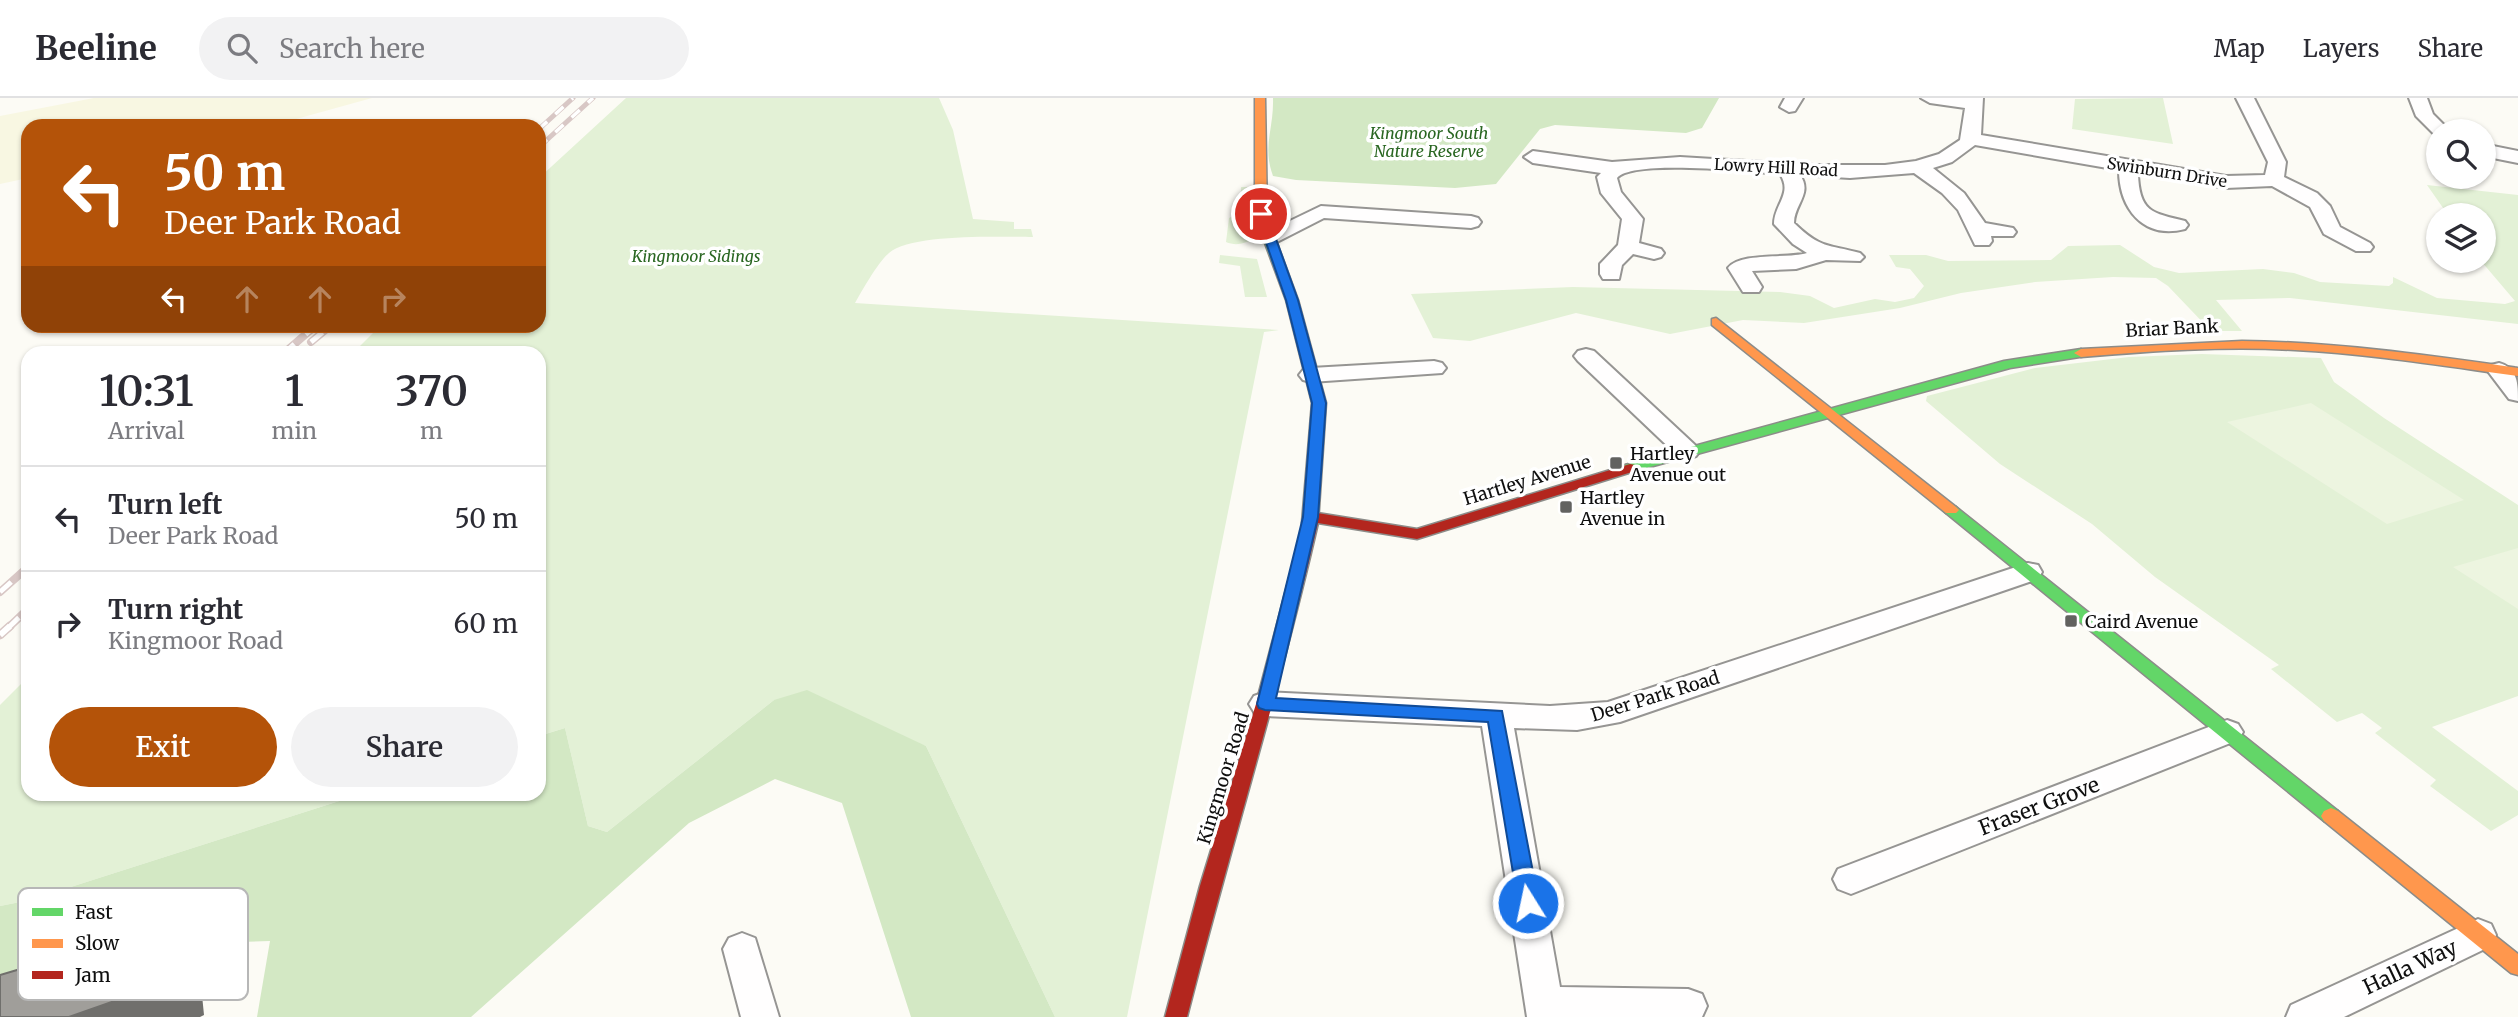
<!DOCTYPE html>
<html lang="en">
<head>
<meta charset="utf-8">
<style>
	body { margin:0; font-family:Merriweather,serif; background:#f2f2f3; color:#2b2b33; height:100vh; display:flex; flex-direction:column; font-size:26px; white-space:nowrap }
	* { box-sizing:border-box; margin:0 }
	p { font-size:23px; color:#7c7c81 }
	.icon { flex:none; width:38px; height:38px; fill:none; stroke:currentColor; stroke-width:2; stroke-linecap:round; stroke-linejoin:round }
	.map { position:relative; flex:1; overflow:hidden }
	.sheet { position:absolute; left:21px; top:248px; width:525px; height:455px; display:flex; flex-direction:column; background:#fff; border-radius:21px; box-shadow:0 2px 5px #0004 }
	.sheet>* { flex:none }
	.guide { position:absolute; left:21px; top:21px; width:525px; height:214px; border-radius:21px; box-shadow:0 2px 5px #0004; background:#b45309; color:#fff; overflow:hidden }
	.tools { position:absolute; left:2426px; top:21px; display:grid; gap:14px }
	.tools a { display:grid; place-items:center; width:70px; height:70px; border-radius:50%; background:#fff; box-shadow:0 2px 5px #0004; font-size:35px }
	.pin { position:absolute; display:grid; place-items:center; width:60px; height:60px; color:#fff; margin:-30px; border:4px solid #fff; border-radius:50%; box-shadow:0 2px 7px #0007 }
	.me { position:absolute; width:77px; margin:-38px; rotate:350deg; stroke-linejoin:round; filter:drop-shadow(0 0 5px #0008) }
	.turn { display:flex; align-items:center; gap:24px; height:147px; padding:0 28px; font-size:32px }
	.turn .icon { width:91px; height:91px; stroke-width:2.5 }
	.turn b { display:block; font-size:49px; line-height:60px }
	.lanes { display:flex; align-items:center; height:66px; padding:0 28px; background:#0003; justify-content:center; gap:35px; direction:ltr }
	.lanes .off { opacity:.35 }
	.eta { display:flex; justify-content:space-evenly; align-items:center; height:119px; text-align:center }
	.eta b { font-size:42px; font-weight:600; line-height:49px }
	.primary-button { display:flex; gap:14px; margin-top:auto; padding:14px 28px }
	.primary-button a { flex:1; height:80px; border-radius:42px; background:#b45309; color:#fff; font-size:28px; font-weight:600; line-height:80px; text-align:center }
	.primary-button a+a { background:#f2f2f3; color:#2b2b33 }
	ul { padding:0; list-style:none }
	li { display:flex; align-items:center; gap:21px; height:105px; padding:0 28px; border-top:2px solid #e1e1e2 }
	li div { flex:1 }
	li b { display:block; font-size:26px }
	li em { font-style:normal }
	header { display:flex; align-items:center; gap:42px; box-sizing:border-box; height:98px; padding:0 35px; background:#fff; border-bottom:2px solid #e1e1e2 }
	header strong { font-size:33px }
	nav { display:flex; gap:38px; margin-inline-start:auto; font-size:24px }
	.search { width:490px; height:63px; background:#f2f2f3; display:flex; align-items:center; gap:18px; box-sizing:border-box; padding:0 24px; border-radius:38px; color:#7c7c81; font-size:26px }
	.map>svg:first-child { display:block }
	.farmland { fill:#f8f7e2 }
	.green { fill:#e3f1d6 }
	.forest { fill:#d3e8c4 }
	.pitch { fill:#edf5e0 }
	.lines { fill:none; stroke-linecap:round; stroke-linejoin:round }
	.street-casing { stroke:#969593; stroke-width:4 }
	.fast-casing { stroke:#8c8c89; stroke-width:3 }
	.slow-casing { stroke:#8c8c89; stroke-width:3 }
	.jam-casing { stroke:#8c8c89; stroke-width:3 }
	.street { fill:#fffefe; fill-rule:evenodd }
	.fast { fill:#63d668; fill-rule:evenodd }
	.slow { fill:#ff974d; fill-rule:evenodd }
	.jam { fill:#b3261e; fill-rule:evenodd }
	.rail-far2-casing { stroke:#d8c7c5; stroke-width:5 }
	.rail-far1-casing { stroke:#d8c7c5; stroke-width:8 }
	.rail-casing { stroke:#d8c7c5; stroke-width:9 }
	.rail-far2 { stroke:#fff; stroke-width:3.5; stroke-dasharray:11; stroke-linecap:butt }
	.rail-far1 { stroke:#fff; stroke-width:5; stroke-dasharray:15; stroke-linecap:butt }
	.rail { stroke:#fff; stroke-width:6; stroke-dasharray:19; stroke-linecap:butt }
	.shaded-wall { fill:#706f6c }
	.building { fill:#a09e9a; stroke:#706f6c; stroke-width:2 }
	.route { fill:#1a73e8; stroke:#114b97; stroke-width:2 }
	.poi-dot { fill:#626260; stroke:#fff; stroke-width:2.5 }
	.labels { text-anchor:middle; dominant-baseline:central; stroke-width:7; stroke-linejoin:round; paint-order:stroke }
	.far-park-label { font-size:16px; font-style:italic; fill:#296621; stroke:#fff }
	.far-street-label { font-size:16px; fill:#0f0f0f; stroke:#fff }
	.street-label { font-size:18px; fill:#0f0f0f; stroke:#fff }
	.poi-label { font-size:18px; fill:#0f0f0f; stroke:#fff; text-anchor:start }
	.near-street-label { font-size:21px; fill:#0f0f0f; stroke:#fff }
	.key { fill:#fff; stroke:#b7b7b7; stroke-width:2 }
	.key-label { font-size:19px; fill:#0f0f0f }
</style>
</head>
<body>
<header>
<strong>Beeline</strong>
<div class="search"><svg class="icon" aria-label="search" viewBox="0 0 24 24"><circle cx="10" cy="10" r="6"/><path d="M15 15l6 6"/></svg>Search here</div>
<nav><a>Map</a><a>Layers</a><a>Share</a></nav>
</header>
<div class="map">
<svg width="2518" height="919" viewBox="0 0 2518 919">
	<rect width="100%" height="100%" fill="#fcfbf5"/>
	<path class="farmland" d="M94 0H372L271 28H28V80L0 86V18Z"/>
	<path class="green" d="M626 0H939L953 32 973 121 1014 124V131H1031L1033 139C1002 139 911 135 889 155 878 164 862 193 855 205L1279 232 1264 234 1127 919H1055L926 648 774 602 607 734 588 728 565 630 539 638V256H352L380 228H539V80Z
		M2163 0 2173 46 2072 31 2075 1Z
		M2427 87 2518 97V226L2290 200 2216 202 2242 233H2211L2168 188 2156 180 2113 179 2035 184 1961 195 1900 210 1804 225 1743 222 1670 236 1576 215 1470 243 1433 240 1411 196 1573 189 1780 194 1810 198 1834 210 1875 201 1895 204 1914 200 1924 188 1910 171 1896 169 1889 157H1926L1948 163 2051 162 2068 148 2120 147 2154 169 2179 175 2263 171 2294 175 2320 184 2389 188 2393 185V179L2437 200 2505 206 2515 203 2481 163 2483 117H2448Z
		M1241 89H1247L1252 141C1245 146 1235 148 1226 144L1229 120 1241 114Z
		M1220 157 1257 161 1267 199H1245L1240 168 1219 165Z
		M2202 256 2321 260 2334 284 2384 320 2518 407V598L2432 629 2518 693V717L2491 733 2430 688 2436 682 2375 635 2382 630 2362 615 2337 624 2271 571 2279 567 2155 479 2092 426 2000 366 1926 303 1927 298 2035 270 2129 259Z
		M28 579V696L358 697 30 802 0 808V607Z"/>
	<path class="forest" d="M1273 0H1719L1702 30 1686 35 1555 27 1540 31 1496 86 1455 90 1296 82 1273 78C1262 48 1274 31 1273 0Z
		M807 592 926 648 1055 919H911L842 705 775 681 689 725 471 919H257L270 843 132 847 0 904V808L30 802 358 697 539 696V638L565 630 588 728 607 734 774 602Z"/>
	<path class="pitch" d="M2311 305 2464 402 2387 426 2227 324Z
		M2518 450V511L2453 469Z"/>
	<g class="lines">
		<defs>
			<path id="street" d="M1785 0H1803L1795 13 1789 14 1780 9Z
				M1921 0H1983L1981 37 2226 78 2265 77 2268 64 2236 0H2254L2286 64 2284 79 2317 95 2330 108 2340 129 2370 145 2373 149 2370 153H2356L2324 136 2310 109 2272 88 2226 90 2138 75C2139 114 2152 115 2185 123L2188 127 2185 131C2143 142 2119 110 2119 72L1975 47 1952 64 1933 70 1964 95 1985 125 2013 130 2016 134 2013 138H1991L1992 143 1989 147H1975L1958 112 1942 95 1914 75 1850 80 1800 77C1813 96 1794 106 1794 125 1821 151 1827 146 1860 155L1864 159 1860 163 1826 162 1796 171 1752 173 1762 189 1759 194H1743L1728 170C1740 154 1787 161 1807 155L1793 146 1774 126C1774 106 1793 96 1780 76 1752 74 1633 61 1617 80L1621 94 1643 121 1639 145 1661 151 1664 155 1661 159 1654 161 1633 156 1622 167 1619 181H1603L1600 176V166L1618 147 1622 121 1601 95 1597 79 1601 75 1533 65 1524 59 1533 53 1612 64 1680 59 1814 67H1885L1916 63 1939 56 1960 42 1965 10 1930 5Z
				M2409 0H2427L2433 16 2450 33H2438V38L2435 37 2416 18Z
				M2483 46 2518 53V65L2483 58Z
				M1321 108 1471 118 1478 120 1481 124 1478 128 1471 130 1324 120 1277 144H1263L1260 140 1263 136Z
				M1586 251 1594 253 1696 348 1700 353 1696 358 1687 361 1678 358 1578 263 1574 258 1578 253Z
				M1434 263 1442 265 1446 270 1442 275 1311 284 1303 282 1299 277 1303 272 1311 270Z
				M2499 265C2518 270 2518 286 2518 303L2509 301 2487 272 2491 267Z
				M2028 465 2038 467 2042 474 2038 481 1620 624 1577 632 1514 630 1560 889 1688 891 1702 896 1707 908 1702 919H1527L1482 628 1265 618 1254 614 1249 606 1254 598 1265 594 1550 608 1608 604Z
				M2227 622 2238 626 2243 634 2238 642 1851 796 1838 791 1833 781 1838 771Z
				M2478 821 2491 826 2496 837 2491 848 2344 919H2286L2291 907Z
				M742 835 755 840 779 919H741L723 851 729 840Z"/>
			<path id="fast" d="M1268 134 1274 137 1298 202 1326 305 1318 425 1310 430 1302 425 1312 305 1286 202 1262 137Z
				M2081 251 2088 255 2086 258 2010 270 1635 373 1630 374 1623 370 1625 367 2004 263Z
				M1951 407 1956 409 2338 713 2341 718 2338 723 2331 726 2324 723 1946 415 1943 412Z"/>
			<path id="slow" d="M1255 0H1265L1267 116 1274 137 1268 140 1262 137 1255 116Z
				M1716 220 1956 409 1959 412 1956 415H1946L1712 227V221Z
				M2242 243C2335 244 2426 257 2518 270V278C2444 268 2370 256 2295 252 2223 248 2152 253 2081 259L2074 255 2081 251Z
				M2331 710 2338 713 2518 856V877L2511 875 2324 723 2321 718 2324 713Z"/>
			<path id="jam" d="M1630 366 1635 367 1637 370 1635 373 1417 441 1318 425C1280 591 1229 754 1187 919H1165L1200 788 1256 606 1306 416 1311 414 1417 431Z"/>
		</defs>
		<use href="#street" class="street-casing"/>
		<use href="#fast" class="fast-casing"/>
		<use href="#slow" class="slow-casing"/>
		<use href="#jam" class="jam-casing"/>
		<use href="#street" class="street"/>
		<use href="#fast" class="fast"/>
		<use href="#slow" class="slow"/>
		<use href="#jam" class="jam"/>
		<defs>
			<path id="rail-far2" d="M539 31 573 0
				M539 49 593 0
				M312 230 315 228
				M327 230 330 228"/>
			<path id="rail-far1" d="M311 244 329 229
				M283 256 314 229
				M0 494 28 469
				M8 530 28 511"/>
			<path id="rail" d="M0 537 10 528"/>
		</defs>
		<use href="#rail-far2" class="rail-far2-casing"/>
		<use href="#rail-far1" class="rail-far1-casing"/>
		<use href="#rail" class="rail-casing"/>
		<use href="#rail-far2" class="rail-far2"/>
		<use href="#rail-far1" class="rail-far1"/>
		<use href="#rail" class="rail"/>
	</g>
	<path class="shaded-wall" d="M154 857 166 871 165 857 202 897 204 917 200 919H52L31 899 34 867 75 907 149 885Z"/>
	<path class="building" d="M154 857V861L165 857 167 877 149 885 146 892 69 919H0V877L34 867 31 899Z"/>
	<path class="route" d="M1261 112 1267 116 1298 202 1326 305 1318 419 1276 600 1502 613 1539 805 1536 811 1528 813 1521 811 1518 805 1488 624 1265 612 1259 610 1257 606 1303 419 1312 305 1286 202 1256 116Z"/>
	<g class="poi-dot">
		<rect x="1609" y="358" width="14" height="14" rx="3.5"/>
		<rect x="1559" y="402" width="14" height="14" rx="3.5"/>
		<rect x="2064" y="516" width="14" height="14" rx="3.5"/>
	</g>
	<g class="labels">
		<g class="far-park-label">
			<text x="1429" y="35">Kingmoor South<tspan x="1429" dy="18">Nature Reserve</tspan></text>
			<text x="696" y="158">Kingmoor Sidings</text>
		</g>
		<g class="far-street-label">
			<text transform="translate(1776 69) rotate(3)">Lowry Hill Road</text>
			<text transform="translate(2167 74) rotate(9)">Swinburn Drive</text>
		</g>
		<g class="street-label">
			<text transform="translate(2172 230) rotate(-3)">Briar Bank</text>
			<text transform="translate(1527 382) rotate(-17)">Hartley Avenue</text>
			<text transform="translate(1655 598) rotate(-17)">Deer Park Road</text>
			<text transform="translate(1223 680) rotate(-73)">Kingmoor Road</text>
		</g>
		<g class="poi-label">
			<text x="1630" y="355">Hartley<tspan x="1630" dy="21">Avenue out</tspan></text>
			<text x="1580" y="399">Hartley<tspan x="1580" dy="21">Avenue in</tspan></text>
			<text x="2085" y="523">Caird Avenue</text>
		</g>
		<g class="near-street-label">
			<text transform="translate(2039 708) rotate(-21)">Fraser Grove</text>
			<text transform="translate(2410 869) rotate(-25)">Halla Way</text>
		</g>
	</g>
	<rect x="18" y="790" width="230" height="112" rx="10" class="key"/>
	<rect x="32" y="810" width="31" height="8" fill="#63d668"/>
	<rect x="32" y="841" width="31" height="9" fill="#ff974d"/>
	<rect x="32" y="873" width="31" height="8" fill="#b3261e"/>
	<g class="key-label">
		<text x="75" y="821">Fast</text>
		<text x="75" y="852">Slow</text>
		<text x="75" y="884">Jam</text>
	</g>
</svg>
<div class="tools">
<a><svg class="icon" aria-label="search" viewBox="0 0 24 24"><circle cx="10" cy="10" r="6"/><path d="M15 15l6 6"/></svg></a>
<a><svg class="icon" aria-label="layers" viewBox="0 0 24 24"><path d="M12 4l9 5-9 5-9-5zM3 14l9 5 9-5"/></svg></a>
</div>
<div class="pin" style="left:1261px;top:116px;background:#d93025"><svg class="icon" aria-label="arrive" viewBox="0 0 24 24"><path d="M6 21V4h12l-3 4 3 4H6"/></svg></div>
<svg class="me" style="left:1528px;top:805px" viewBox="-20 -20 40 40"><circle r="17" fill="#1a73e8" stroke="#fff" stroke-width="3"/><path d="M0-11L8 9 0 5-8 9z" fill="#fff"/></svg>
<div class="guide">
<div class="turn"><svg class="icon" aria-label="left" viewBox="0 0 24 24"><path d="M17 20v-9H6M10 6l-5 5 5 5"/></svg><div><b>50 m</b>Deer Park Road</div></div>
<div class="lanes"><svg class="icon" aria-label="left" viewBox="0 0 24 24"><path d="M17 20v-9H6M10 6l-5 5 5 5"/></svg><svg class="icon off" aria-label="ahead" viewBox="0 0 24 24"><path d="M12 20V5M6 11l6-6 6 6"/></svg><svg class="icon off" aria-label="ahead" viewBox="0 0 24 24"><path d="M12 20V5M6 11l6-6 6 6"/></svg><svg class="icon off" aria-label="right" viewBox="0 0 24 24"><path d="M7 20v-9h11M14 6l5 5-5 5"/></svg></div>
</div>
<section class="sheet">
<div class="eta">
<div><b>10:31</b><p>Arrival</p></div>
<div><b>1</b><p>min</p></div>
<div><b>370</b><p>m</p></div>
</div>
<ul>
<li><svg class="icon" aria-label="left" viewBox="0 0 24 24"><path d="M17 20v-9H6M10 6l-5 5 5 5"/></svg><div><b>Turn left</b><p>Deer Park Road</p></div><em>50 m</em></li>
<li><svg class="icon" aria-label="right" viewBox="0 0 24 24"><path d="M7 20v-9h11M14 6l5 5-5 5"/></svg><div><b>Turn right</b><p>Kingmoor Road</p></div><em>60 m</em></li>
</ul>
<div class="primary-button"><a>Exit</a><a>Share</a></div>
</section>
</div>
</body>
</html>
